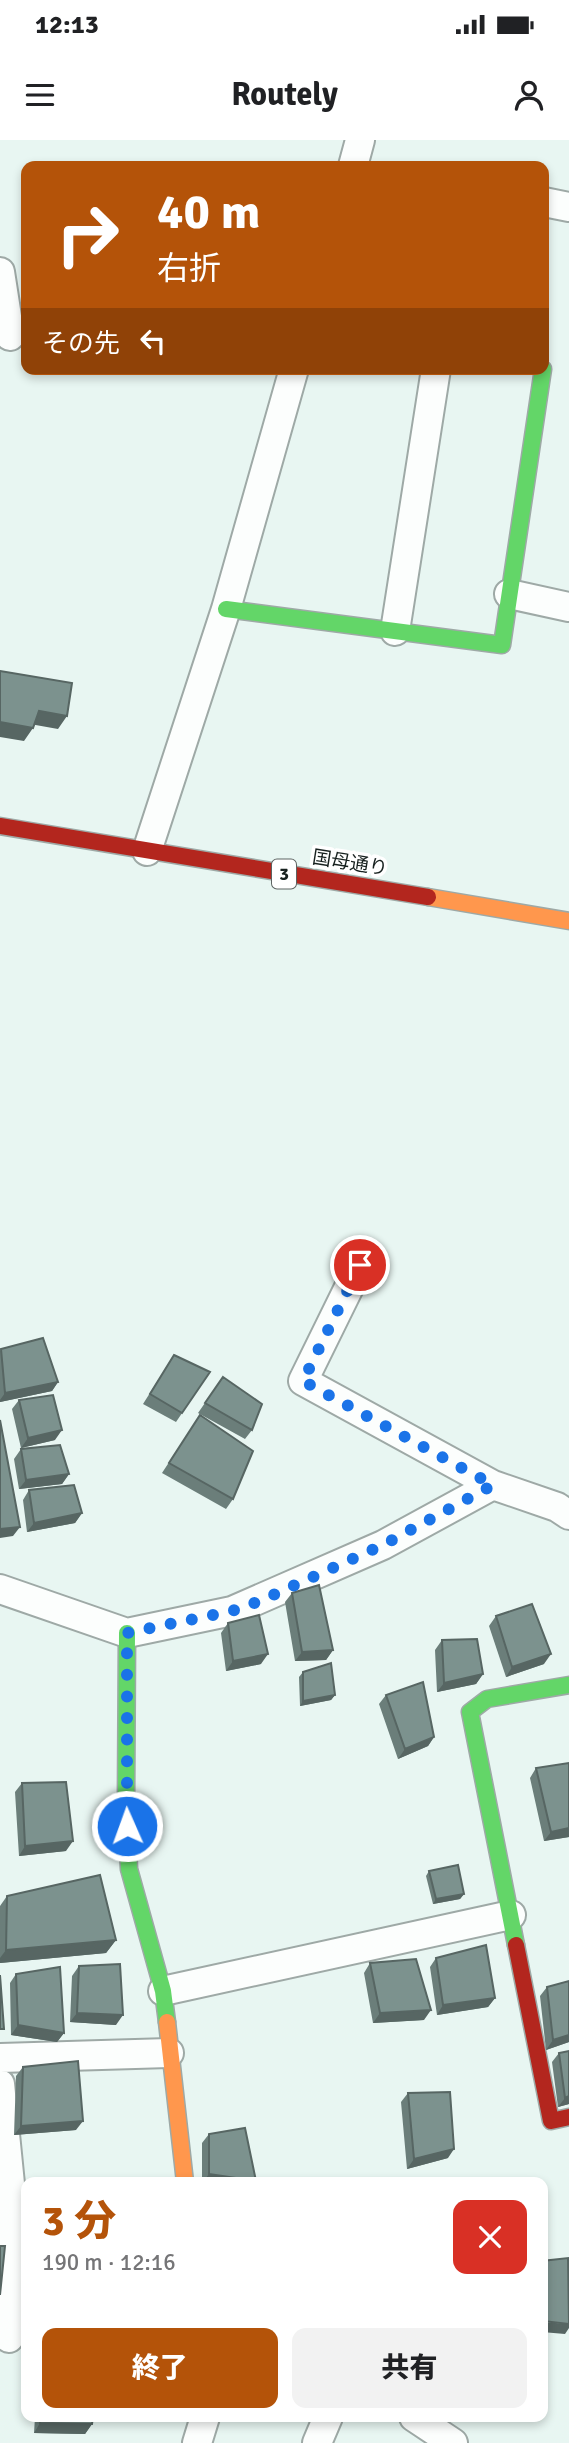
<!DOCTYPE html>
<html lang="ja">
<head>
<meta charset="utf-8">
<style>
	body { margin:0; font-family:Signika,"Noto Sans JP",sans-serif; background:#f2f2f2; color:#202124; height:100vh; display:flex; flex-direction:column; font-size:26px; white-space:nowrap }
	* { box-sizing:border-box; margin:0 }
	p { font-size:23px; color:#757577 }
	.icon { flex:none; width:38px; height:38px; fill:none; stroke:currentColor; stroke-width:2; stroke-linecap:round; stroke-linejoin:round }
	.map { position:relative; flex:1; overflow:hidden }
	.panel { position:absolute; left:21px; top:2037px; width:527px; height:245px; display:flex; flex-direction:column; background:#fff; border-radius:14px; box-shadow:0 4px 10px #0003 }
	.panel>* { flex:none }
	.banner { position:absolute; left:21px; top:21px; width:528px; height:214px; border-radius:14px; box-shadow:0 4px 10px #0003; background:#b45309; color:#fff; overflow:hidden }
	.pin { position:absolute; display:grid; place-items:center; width:60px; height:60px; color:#fff; margin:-30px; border:4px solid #fff; border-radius:50%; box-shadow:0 2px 7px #0007 }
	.me { position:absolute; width:77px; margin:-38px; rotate:358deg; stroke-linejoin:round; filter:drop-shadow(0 0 5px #0008) }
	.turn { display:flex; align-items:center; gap:24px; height:147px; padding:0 21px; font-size:32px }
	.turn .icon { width:91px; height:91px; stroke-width:2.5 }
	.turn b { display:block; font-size:49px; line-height:60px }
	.then { display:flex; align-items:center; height:66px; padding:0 21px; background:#0003; gap:14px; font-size:26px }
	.round { display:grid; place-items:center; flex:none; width:74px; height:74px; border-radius:14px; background:#f2f2f2 }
	.head { display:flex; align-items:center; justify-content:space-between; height:119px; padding:0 21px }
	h1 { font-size:42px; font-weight:800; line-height:52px; color:#b45309 }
	.cta { display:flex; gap:14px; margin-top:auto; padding:14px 21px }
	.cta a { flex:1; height:80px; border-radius:14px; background:#b45309; color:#fff; font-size:28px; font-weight:800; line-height:80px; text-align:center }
	.cta a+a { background:#f2f2f2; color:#202124 }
	.status { display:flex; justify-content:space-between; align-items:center; height:49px; padding:0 35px; background:#fff; direction:ltr }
	.status svg { height:19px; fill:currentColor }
	header { display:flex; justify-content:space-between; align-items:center; height:91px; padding:0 21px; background:#fff; font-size:32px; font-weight:800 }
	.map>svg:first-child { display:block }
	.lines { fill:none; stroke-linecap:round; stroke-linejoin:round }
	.street-casing { stroke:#9ea9a6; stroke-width:32 }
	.fast-casing { stroke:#9ea9a6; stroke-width:19 }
	.slow-casing { stroke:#9ea9a6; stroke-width:19 }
	.jam-casing { stroke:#9ea9a6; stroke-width:19 }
	.street { stroke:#fcfefd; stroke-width:28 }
	.fast { stroke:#63d668; stroke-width:16 }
	.slow { stroke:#ff974d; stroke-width:16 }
	.jam { stroke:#b3261e; stroke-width:16 }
	.wall { fill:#6b7e7a }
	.shaded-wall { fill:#576663 }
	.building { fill:#7c928e; stroke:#576663; stroke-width:2 }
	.route { stroke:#1a73e8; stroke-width:12; stroke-dasharray:0 21.6 }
	.labels { text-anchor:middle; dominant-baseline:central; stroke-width:7; stroke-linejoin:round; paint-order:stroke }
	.shield { fill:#fff; stroke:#5d6462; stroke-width:2 }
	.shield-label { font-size:18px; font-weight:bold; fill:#17211f }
	.street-label { font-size:19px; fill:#17211f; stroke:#fff }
</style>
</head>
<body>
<div class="status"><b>12:13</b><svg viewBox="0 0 49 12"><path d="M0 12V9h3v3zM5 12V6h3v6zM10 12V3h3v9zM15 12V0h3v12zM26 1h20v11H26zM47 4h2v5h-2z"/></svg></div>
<header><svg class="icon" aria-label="menu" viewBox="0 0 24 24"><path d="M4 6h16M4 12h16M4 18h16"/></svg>Routely<svg class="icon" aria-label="person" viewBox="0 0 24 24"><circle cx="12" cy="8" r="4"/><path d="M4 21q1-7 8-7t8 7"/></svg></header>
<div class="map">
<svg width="569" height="2303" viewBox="0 0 569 2303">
	<rect width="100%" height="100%" fill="#e8f6f2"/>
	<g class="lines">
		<defs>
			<path id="street" d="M353 26 360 0
				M544 62 569 67
				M0 132 10 196
				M509 454 569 467
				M395 491 436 229
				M147 711 226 469 294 229
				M360 1125 303 1241 493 1345 557 1367 569 1375
				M0 1449 127 1493 232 1471 383 1405 493 1345
				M163 1851 511 1775
				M0 1918 169 1913
				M0 1944 12 2064 9 2198
				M414 2277 453 2303
				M197 2303 205 2277
				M317 2303 328 2277"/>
			<path id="fast" d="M226 469 502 505 543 229
				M127 1493 126 1665 129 1729 163 1851 167 1882
				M516 1805 470 1572 487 1559 569 1545"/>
			<path id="slow" d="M428 757 569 781
				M167 1882 185 2042"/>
			<path id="jam" d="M0 686 428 757
				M516 1805 551 1981 569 1977"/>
		</defs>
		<use href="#street" class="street-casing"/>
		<use href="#fast" class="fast-casing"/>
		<use href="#slow" class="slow-casing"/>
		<use href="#jam" class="jam-casing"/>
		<use href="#street" class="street"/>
		<use href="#fast" class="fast"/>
		<use href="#slow" class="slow"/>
		<use href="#jam" class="jam"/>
	</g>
	<path class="wall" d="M1 1209 58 1242 52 1251 0 1262V1211Z
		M174 1215 210 1232 176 1282 143 1264Z
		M223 1237 252 1290 245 1299 198 1273Z
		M19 1260 55 1300 21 1308 12 1269Z
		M200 1275 233 1359 226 1369 162 1333Z
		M21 1309 69 1334 62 1344 19 1349 14 1319Z
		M29 1350 82 1373 75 1383 27 1392 23 1360Z
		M292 1453 333 1510 326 1520 295 1521 285 1462Z
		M496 1476 544 1524 506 1537 489 1486Z
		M228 1483 261 1524 226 1531 221 1493Z
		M442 1500 483 1534 476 1544 437 1552 435 1510Z
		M303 1532 335 1555 331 1560 300 1566 299 1537Z
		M386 1555 434 1597 428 1606 398 1619 379 1564Z
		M569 1623V1697L544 1701 530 1638 536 1628Z
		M22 1643 66 1711 19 1716 15 1652Z
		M429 1731 464 1754 460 1759 433 1764 426 1736Z
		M7 1756 116 1800 106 1813 0 1823V1766Z
		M436 1818 495 1858 488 1867 437 1875 430 1827Z
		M370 1823 424 1880 373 1883 364 1833Z
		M79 1826 116 1885 70 1882 72 1836Z
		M16 1834 64 1893 57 1902 11 1895 10 1843Z
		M547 1847 569 1902 546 1910 540 1856Z
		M559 1913 569 1964 558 1967 552 1922Z
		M23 1927 76 1990 14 1995 16 1936Z
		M408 1953 448 2018 407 2029 401 1962Z
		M209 1994 256 2041V2042H202V2003Z
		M35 2277H93L92 2284 85 2294 34 2293Z"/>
	<path class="shaded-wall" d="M39 571 67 576 58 589 30 584Z
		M0 582 33 588 24 601 0 597Z
		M58 1242 52 1251 0 1262V1260L5 1253Z
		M62 1290 55 1300 21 1308 28 1298Z
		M69 1334 62 1344 19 1349 26 1340Z
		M82 1373 75 1383 27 1392 34 1383Z
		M20 1387 13 1396 0 1398V1389Z
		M333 1510 326 1520 295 1521 302 1512Z
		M268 1514 261 1524 226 1531 233 1521Z
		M551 1514 544 1524 506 1537 512 1527Z
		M483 1534 476 1544 437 1552 444 1543Z
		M335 1555 331 1560 300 1566 303 1561Z
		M434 1597 428 1606 398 1619 405 1609Z
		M569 1688V1697L544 1701 551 1692Z
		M73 1701 66 1711 19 1716 25 1706Z
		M464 1754 460 1759 433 1764 436 1759Z
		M116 1800 106 1813 0 1823V1818L6 1810Z
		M495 1858 488 1867 437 1875 443 1865Z
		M431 1870 424 1880 373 1883 380 1873Z
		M77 1873 123 1875 116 1885 70 1882Z
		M18 1885 64 1893 57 1902 11 1895Z
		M569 1895V1902L546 1910 553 1900Z
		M569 1956V1964L558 1967 565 1958Z
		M83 1981 76 1990 14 1995 21 1986Z
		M454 2009 448 2018 407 2029 414 2019Z
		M209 2034 256 2041V2042H203Z
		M542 2182 569 2184V2188L565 2194 542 2192Z
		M40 2283 92 2284 85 2294 34 2293Z"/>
	<path class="building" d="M0 531 72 543 67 576 39 571 33 588 0 582Z
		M43 1198 58 1242 5 1253 1 1209Z
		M174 1215 210 1232 182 1273 150 1254Z
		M223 1237 262 1264 252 1290 205 1263Z
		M53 1255 62 1290 28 1298 19 1260Z
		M200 1275 253 1311 233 1359 169 1323Z
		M0 1280 20 1387 0 1389Z
		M60 1305 69 1334 26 1340 21 1309Z
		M74 1345 82 1373 34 1383 29 1350Z
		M319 1445 333 1510 302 1512 292 1453Z
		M532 1464 551 1514 512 1527 496 1476Z
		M259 1475 268 1514 233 1521 228 1483Z
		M477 1499 483 1534 444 1543 442 1500Z
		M331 1523 335 1555 303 1561V1532Z
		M423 1542 434 1597 405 1609 386 1555Z
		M569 1623V1688L551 1692 536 1628Z
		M66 1642 73 1701 25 1706 22 1643Z
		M458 1725 464 1754 436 1759 429 1731Z
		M100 1735 116 1800 6 1810 7 1756Z
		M486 1805 495 1858 443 1865 436 1818Z
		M416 1819 431 1870 380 1873 370 1823Z
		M120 1824 123 1875 77 1873 79 1826Z
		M60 1827 64 1893 18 1885 16 1834Z
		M0 1835 4 1889H0Z
		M569 1841V1895L553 1900 547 1847Z
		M569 1911V1956L565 1958 559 1913Z
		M78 1921 83 1981 21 1986 23 1927Z
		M450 1952 454 2009 414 2019 408 1953Z
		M245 1988 256 2041 209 2034V1994Z
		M0 2106H5L0 2155Z
		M568 2118 569 2184 543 2181 542 2121Z
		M41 2277H93L92 2284 40 2283Z"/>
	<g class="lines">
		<path class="route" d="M127 1686V1493L232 1471 260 1461 383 1405 493 1345 303 1241 360 1125"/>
	</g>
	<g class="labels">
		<rect class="shield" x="272" y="719.5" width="24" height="29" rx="5"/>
		<g class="shield-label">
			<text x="284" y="734">3</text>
		</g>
		<g class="street-label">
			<text transform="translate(350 723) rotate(9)">国母通り</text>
		</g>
	</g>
</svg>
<div class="pin" style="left:360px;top:1125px;background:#d93025"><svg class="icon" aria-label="arrive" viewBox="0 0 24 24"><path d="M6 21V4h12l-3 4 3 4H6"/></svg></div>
<svg class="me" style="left:127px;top:1686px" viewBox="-20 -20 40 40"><circle r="17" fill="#1a73e8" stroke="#fff" stroke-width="3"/><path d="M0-11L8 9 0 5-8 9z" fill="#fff"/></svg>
<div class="banner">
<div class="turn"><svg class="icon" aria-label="right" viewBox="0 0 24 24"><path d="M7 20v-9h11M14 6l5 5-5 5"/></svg><div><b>40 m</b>右折</div></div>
<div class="then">その先<svg class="icon" aria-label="left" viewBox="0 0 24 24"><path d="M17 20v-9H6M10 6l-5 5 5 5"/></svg></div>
</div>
<section class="panel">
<div class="head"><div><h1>3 分</h1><p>190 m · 12:16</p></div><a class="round" style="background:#d93025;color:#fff"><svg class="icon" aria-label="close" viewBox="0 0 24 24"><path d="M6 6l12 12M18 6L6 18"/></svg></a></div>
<div class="cta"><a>終了</a><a>共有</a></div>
</section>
</div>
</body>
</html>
